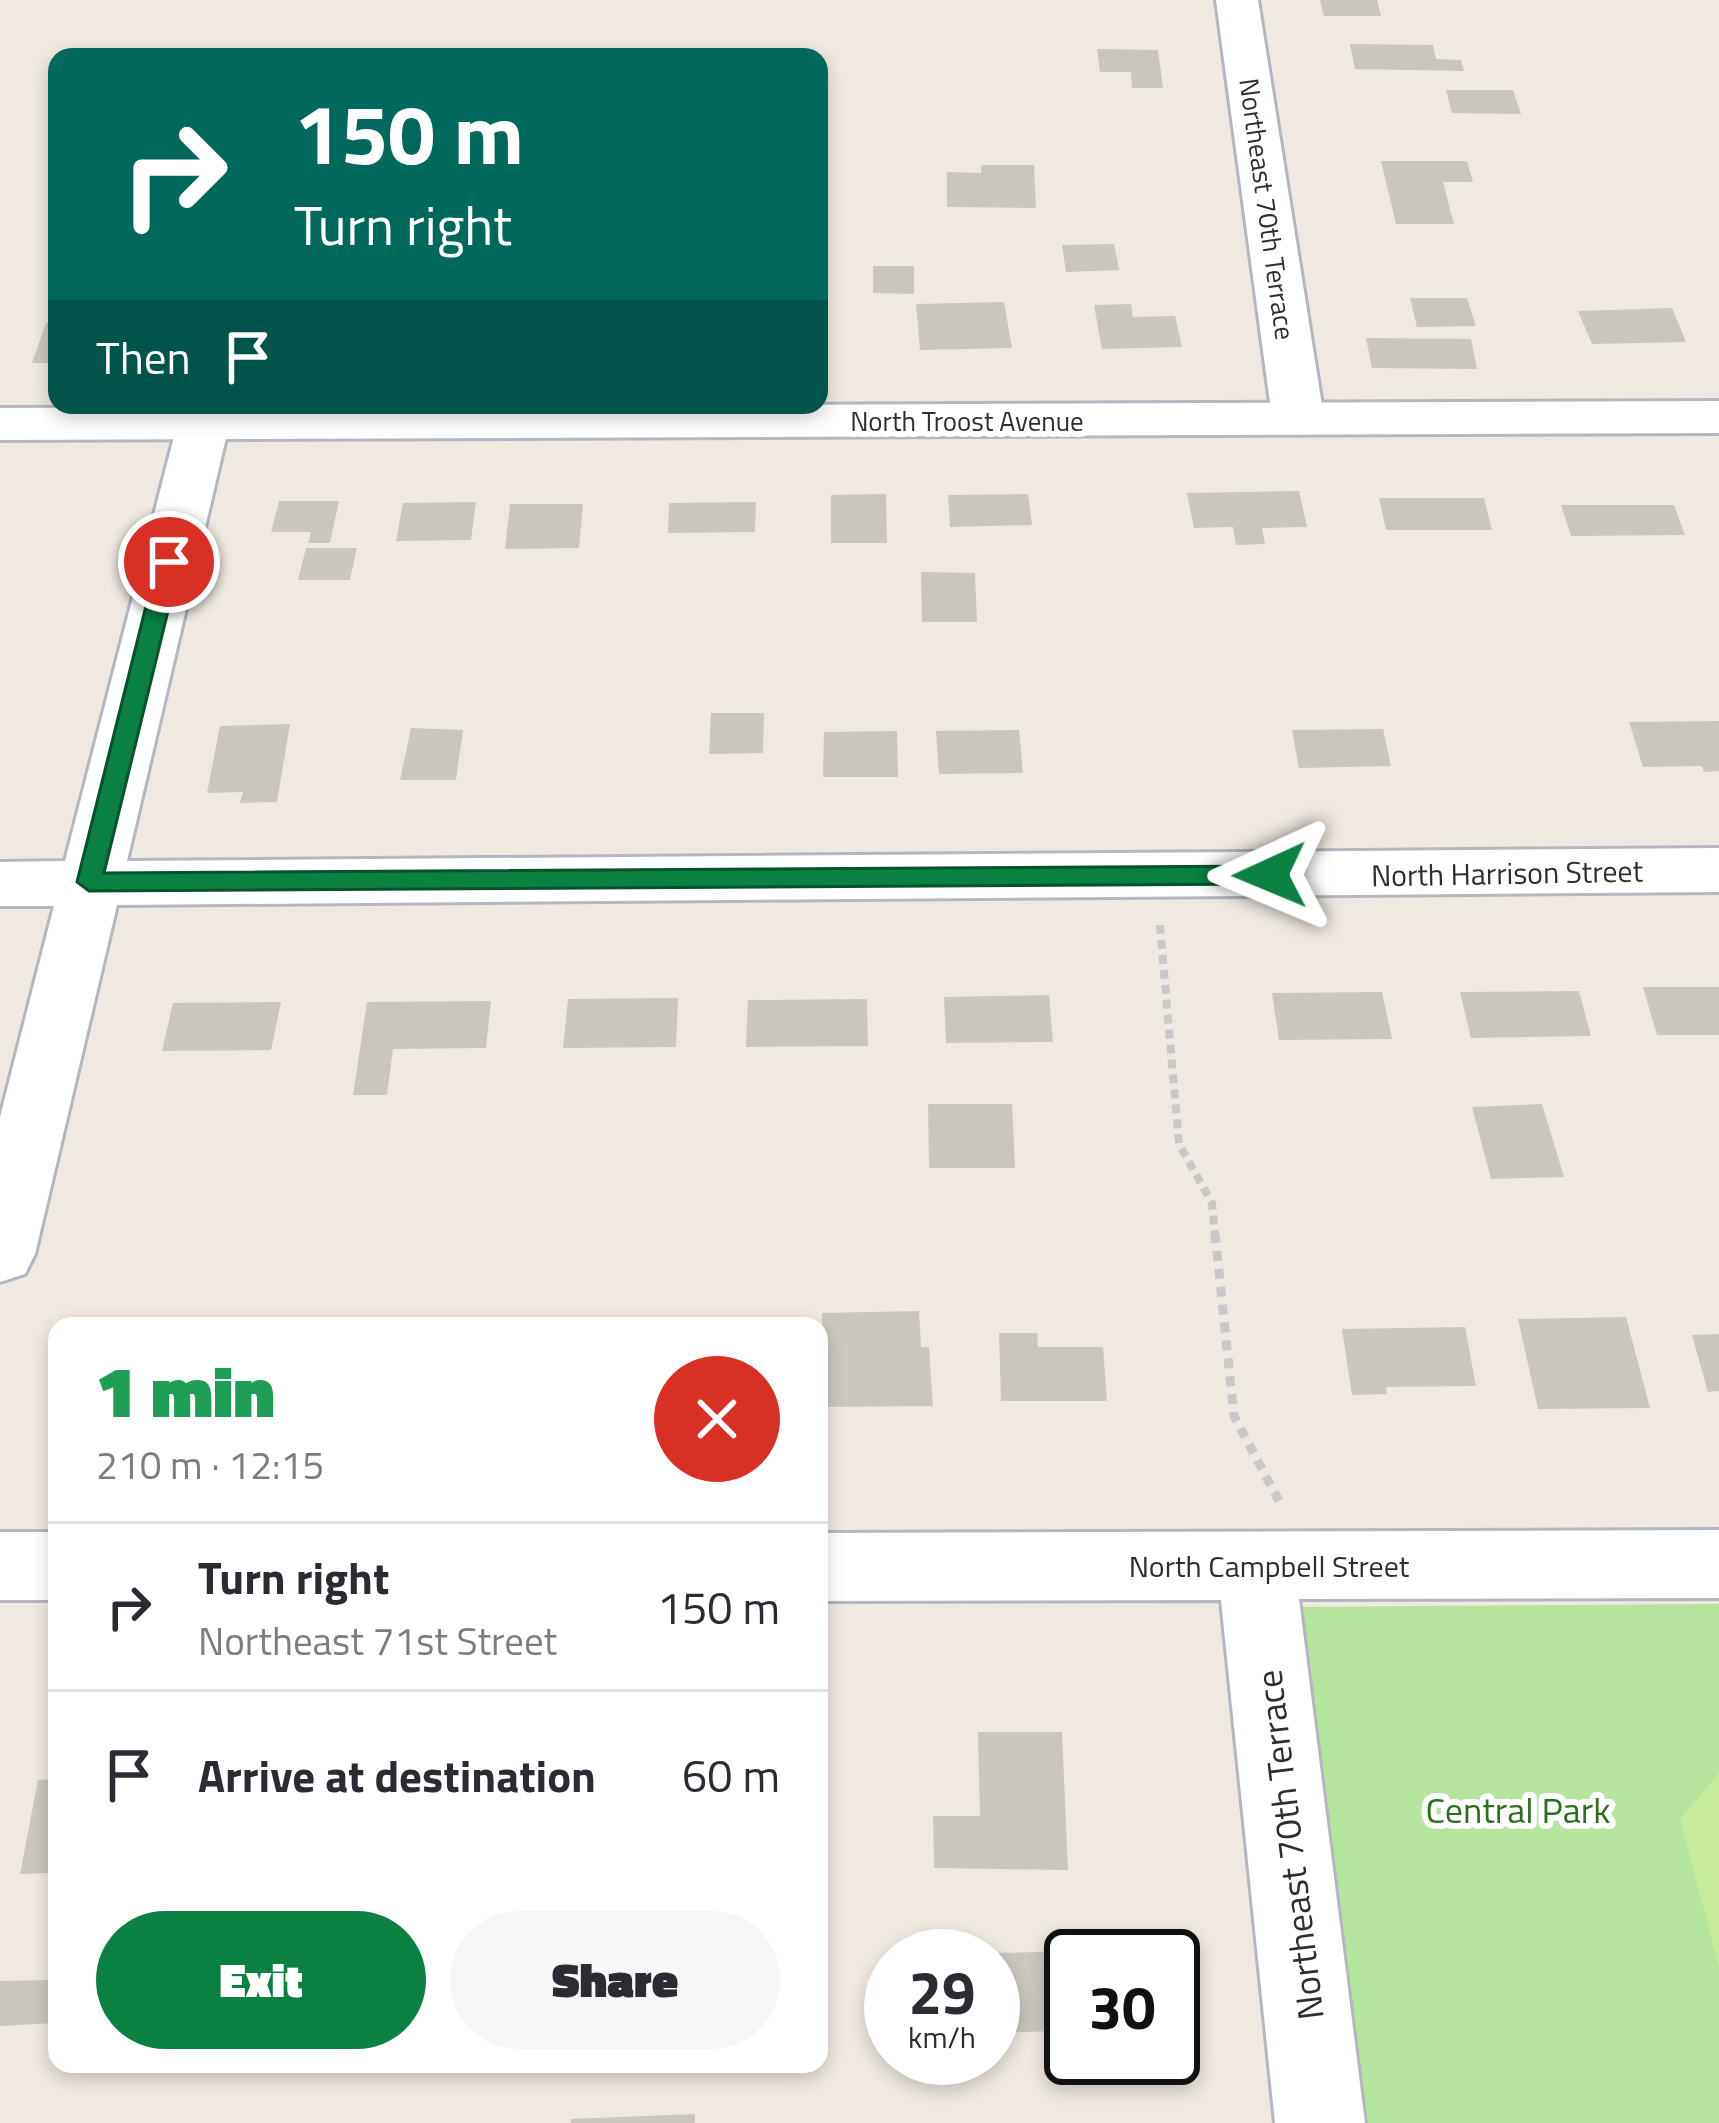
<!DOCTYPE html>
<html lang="en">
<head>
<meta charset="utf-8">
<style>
	body { margin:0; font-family:"Titillium Web",sans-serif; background:#f7f7f7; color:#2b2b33; height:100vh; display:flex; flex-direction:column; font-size:45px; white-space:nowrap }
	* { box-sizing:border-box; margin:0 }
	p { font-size:39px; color:#7c7c81 }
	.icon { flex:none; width:66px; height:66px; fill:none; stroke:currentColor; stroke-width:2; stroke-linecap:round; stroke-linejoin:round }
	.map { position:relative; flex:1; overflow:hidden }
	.panel { position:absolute; left:48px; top:1317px; width:780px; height:756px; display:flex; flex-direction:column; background:#fff; border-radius:24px; box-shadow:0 6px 18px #0003 }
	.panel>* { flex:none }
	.banner { position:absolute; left:48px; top:48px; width:780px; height:366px; border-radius:24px; box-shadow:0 6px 18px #0003; background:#00695c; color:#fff; overflow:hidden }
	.speed { position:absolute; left:864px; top:1929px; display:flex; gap:24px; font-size:60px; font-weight:700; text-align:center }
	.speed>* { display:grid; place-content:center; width:156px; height:156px; border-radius:50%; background:#fff; box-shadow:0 6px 18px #0003; line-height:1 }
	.speed small { font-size:30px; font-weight:400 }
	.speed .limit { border:6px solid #111; border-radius:18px; background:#fff; color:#111 }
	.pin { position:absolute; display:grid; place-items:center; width:102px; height:102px; color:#fff; margin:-51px; border:6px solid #fff; border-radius:50%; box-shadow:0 3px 12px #0007 }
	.me { position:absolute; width:132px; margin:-66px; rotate:269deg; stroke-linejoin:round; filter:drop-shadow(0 0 9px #0008) }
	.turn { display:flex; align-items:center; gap:42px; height:252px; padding:0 48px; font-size:54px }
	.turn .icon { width:156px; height:156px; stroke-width:2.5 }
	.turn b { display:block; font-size:84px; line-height:102px }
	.then { display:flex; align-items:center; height:114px; padding:0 48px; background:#0003; gap:24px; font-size:45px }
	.round { display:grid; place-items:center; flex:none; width:126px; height:126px; border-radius:63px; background:#f7f7f7 }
	.summary { display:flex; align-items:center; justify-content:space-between; height:204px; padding:0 48px }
	h1 { font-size:72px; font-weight:800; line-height:90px; color:#1e9e55 }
	.cta { display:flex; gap:24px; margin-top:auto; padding:24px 48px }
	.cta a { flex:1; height:138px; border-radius:72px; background:#0b8043; color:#fff; font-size:48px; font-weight:800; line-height:138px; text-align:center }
	.cta a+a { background:#f7f7f7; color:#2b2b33 }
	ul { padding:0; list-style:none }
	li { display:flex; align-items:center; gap:36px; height:168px; padding:0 48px; border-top:3px solid #e1e1e2 }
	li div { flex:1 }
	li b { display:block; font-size:45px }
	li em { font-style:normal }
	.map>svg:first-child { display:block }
	.green { fill:#b6e59e }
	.pitch { fill:#c9ec9a }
	.building { fill:#cbc7bf }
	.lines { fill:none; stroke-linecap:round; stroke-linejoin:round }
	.street-casing { stroke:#b4b7c1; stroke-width:6 }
	.secondary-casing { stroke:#b4b7c1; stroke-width:6 }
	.path-far1 { stroke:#c9c9c9; stroke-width:8; stroke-dasharray:9 6; stroke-linecap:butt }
	.path { stroke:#c9c9c9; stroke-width:9; stroke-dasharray:10 8; stroke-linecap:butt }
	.street { fill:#fff; fill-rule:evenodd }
	.secondary { fill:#fff; fill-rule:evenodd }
	.route { fill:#0b8043; stroke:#07532c; stroke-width:3 }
	.labels { text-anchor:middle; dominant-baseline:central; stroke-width:12; stroke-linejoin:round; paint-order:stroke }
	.far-street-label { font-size:27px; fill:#2e2e2e; stroke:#fff }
	.street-label { font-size:30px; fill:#2e2e2e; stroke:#fff }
	.near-park-label { font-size:36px; fill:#2c6e1b; stroke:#fff }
	.near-street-label { font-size:36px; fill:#2e2e2e; stroke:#fff }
</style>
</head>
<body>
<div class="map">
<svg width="1719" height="2123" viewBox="0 0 1719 2123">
	<rect width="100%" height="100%" fill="#efe9e1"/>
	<path class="green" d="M1719 1604V2123H1358L1288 1607Z"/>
	<path class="pitch" d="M1719 1773V1967L1680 1819Z"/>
	<path class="building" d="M1320 0H1377L1381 16H1324Z
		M1350 44 1433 45 1436 59 1461 60 1464 71 1355 69Z
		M1097 49 1158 50 1163 88H1132L1131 72H1100Z
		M1446 90H1513L1521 114 1452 113Z
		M1381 161H1467L1473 182H1443L1454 224H1396Z
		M981 165H1034L1036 208 947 207V172L981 173Z
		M1114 244 1119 270 1066 272 1062 245Z
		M873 266H914V294L873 293Z
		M1410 298H1467L1476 326 1417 327Z
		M1004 302 1012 348 920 350 916 304Z
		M1131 304 1133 317 1175 316 1182 347 1102 349 1094 305Z
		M1672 308 1686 342 1592 344 1578 311Z
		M46 323H57V363H32Z
		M1366 338 1471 339 1477 369 1372 368Z
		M1299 491 1307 527 1262 528 1265 544 1236 545 1233 527 1194 528 1187 493Z
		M886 494 887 543H831V495Z
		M1028 494 1032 525 950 527 948 495Z
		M1379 498H1484L1492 530H1386Z
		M279 501H339L330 543H308L311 532H271Z
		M476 502 471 540 396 541 403 503Z
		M756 502 755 532 668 533 669 503Z
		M510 504H583L579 548 505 549Z
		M1561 505H1674L1685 535 1571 536Z
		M306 548H357L350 580H298Z
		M921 572 975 573 977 622H922Z
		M711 713H764L763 753 709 754Z
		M1719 721V771L1704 772 1702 766 1643 767 1629 722Z
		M290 724 277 802 240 803 243 792 207 793 220 726Z
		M411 728 463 730 456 780H400Z
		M1383 729 1391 766 1299 768 1292 730Z
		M1019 730 1023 773 939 774 936 731Z
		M897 731 898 777H823L824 732Z
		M1643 987H1719V1035H1657Z
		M1579 991 1591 1036 1471 1038 1460 992Z
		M1382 992 1392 1039 1279 1040 1272 993Z
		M1049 995 1053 1042 946 1043 944 997Z
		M678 998 676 1047 563 1048 568 999Z
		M867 999 868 1046 746 1047 748 1000Z
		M491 1001 486 1048 393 1049 387 1095H353L367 1002Z
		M281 1002 271 1050 162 1051 173 1003Z
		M928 1104H1012L1015 1168H929Z
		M1542 1104 1564 1177 1491 1179 1472 1107Z
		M919 1311 921 1347H929L933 1406 824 1407 822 1313Z
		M1626 1317 1650 1408 1538 1409 1518 1319Z
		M1465 1327 1476 1386 1386 1387 1387 1394 1352 1395 1342 1329Z
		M999 1333H1037L1038 1347H1103L1107 1401H1001Z
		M1719 1334V1391L1708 1392 1692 1335Z
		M978 1732H1062L1068 1870 934 1868 933 1816H980Z
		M57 1779V1863H50L48 1873 20 1874 38 1780Z
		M1086 1951V1956H1071V2010H1058L1060 2031 993 2033V1953Z
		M57 1980V2023L0 2026V1981Z
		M695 2114V2123H571V2119Z"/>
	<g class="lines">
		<defs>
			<path id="street" d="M1216 0H1258L1324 418 1316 429 1298 434 1280 429 1272 418Z
				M203 409 221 414 229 425 127 861 1719 848V892L117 905 35 1254 25 1274 0 1282V1117L54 906H0V862L65 861 177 425 185 414Z
				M1719 1530V1598L1299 1599 1365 2123H1275L1221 1600 819 1601V1533Z
				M0 1532H57V1600H0Z"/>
			<path id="secondary" d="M1719 401V433L0 440V408Z"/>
		</defs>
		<use href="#street" class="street-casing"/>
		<use href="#secondary" class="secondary-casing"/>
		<path class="path-far1" d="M1160 925 1179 1144 1212 1203 1215 1236"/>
		<path class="path" d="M1215 1233 1234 1416 1280 1503"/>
		<use href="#street" class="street"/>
		<use href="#secondary" class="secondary"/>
	</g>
	<path class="route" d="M169 555 180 562 104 873 1270 866 1283 875 1270 884 89 891 77 882 157 562Z"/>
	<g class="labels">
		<g class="far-street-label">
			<text transform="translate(1268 209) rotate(82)">Northeast 70th Terrace</text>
			<text x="967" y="420">North Troost Avenue</text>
		</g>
		<g class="street-label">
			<text transform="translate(1507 873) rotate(-1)">North Harrison Street</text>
			<text x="1269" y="1566">North Campbell Street</text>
		</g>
		<g class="near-park-label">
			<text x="1518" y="1809">Central Park</text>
		</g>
		<g class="near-street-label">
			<text transform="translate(1289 1845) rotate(-97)">Northeast 70th Terrace</text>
		</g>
	</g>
</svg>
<div class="speed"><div>29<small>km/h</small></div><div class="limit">30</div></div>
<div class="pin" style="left:169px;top:562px;background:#d93025"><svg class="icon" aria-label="arrive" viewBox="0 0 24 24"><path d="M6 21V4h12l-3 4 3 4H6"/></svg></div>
<svg class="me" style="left:1270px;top:875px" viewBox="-20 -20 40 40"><path d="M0-17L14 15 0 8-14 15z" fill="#0b8043" stroke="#fff" stroke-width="4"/></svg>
<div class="banner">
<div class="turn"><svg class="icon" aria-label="right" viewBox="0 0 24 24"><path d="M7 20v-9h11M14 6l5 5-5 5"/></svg><div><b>150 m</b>Turn right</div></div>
<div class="then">Then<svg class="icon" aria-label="arrive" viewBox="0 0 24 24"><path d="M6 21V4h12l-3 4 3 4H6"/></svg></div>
</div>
<section class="panel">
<div class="summary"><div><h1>1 min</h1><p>210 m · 12:15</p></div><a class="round" style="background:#d93025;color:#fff"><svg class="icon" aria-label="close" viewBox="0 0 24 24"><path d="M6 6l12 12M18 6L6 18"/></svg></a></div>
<ul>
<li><svg class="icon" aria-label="right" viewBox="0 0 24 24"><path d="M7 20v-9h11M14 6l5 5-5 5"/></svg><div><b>Turn right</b><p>Northeast 71st Street</p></div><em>150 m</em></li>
<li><svg class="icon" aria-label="arrive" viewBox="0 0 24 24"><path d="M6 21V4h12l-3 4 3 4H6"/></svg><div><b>Arrive at destination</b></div><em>60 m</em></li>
</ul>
<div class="cta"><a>Exit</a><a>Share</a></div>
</section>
</div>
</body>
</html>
